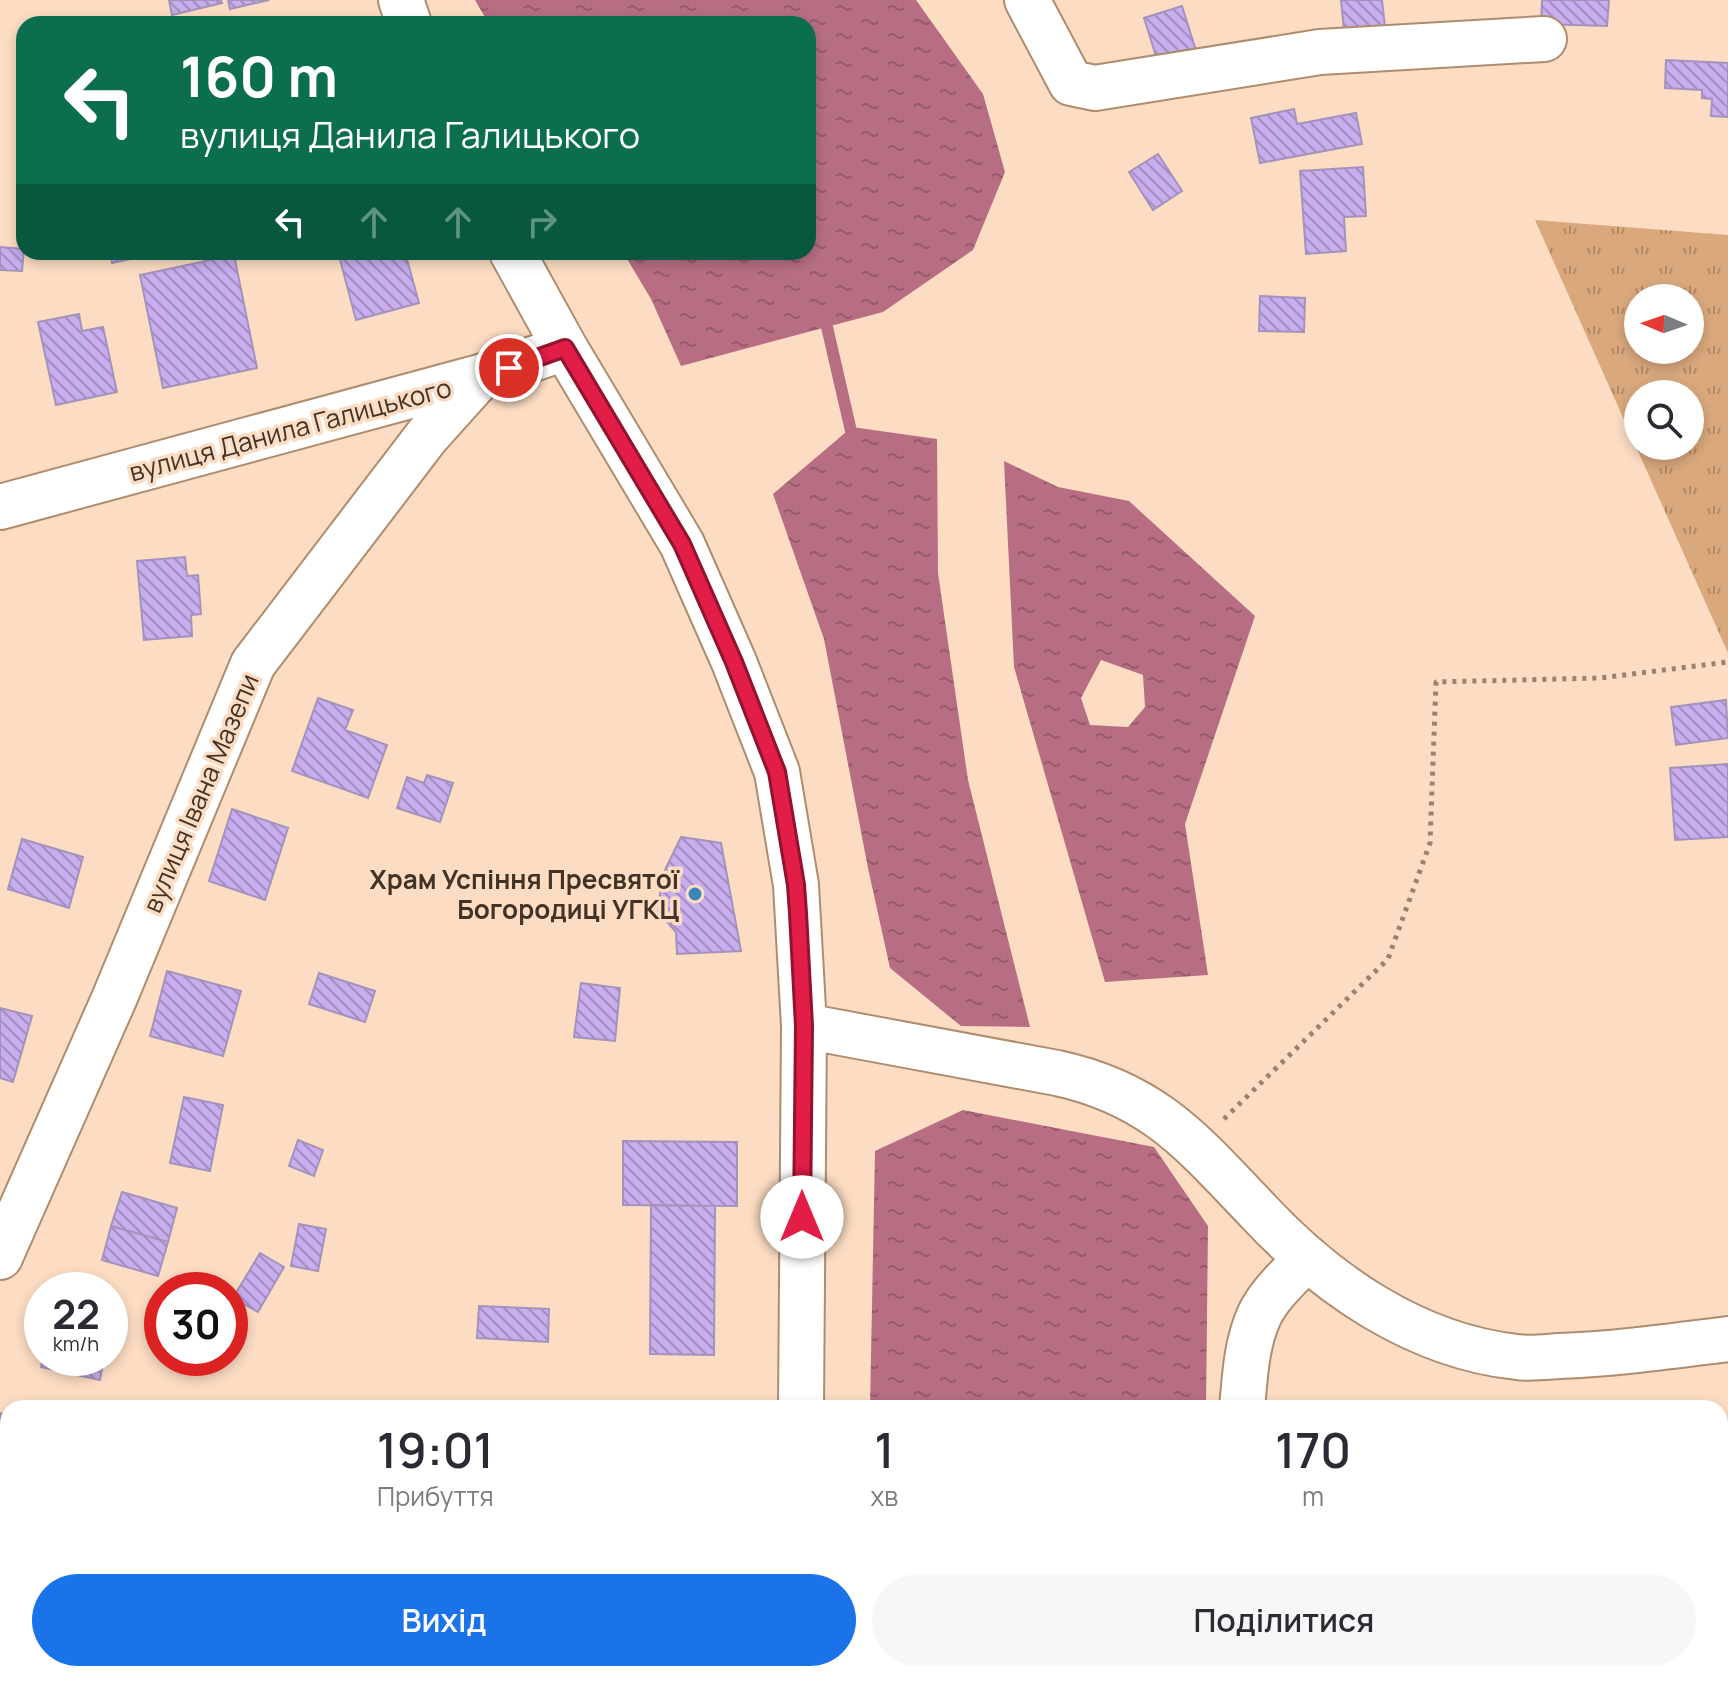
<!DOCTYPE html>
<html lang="uk">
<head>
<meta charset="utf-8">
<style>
	body { margin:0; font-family:Manrope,sans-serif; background:#f7f7f7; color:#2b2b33; height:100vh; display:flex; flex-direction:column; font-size:30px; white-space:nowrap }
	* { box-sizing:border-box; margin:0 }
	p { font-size:26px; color:#7c7c81 }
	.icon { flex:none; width:44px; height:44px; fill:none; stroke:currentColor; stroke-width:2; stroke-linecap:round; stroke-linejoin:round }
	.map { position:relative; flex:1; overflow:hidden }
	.side { position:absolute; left:0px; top:1400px; width:1728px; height:282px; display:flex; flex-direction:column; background:#fff; border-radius:24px 24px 0 0; box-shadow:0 4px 12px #0003 }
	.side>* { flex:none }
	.guide { position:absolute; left:16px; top:16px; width:800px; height:244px; border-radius:24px; box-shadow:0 4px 12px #0003; background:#0b6e4f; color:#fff; overflow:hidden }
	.needle { width:52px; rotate:272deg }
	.controls { position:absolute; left:1624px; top:284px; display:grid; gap:16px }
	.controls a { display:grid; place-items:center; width:80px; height:80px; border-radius:50%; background:#fff; box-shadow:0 4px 12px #0003; font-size:40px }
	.speed { position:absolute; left:24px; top:1272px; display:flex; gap:16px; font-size:40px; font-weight:700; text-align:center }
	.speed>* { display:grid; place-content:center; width:104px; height:104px; border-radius:50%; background:#fff; box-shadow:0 4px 12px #0003; line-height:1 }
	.speed small { font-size:20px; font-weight:400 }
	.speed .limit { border:12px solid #d22; background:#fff; color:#111 }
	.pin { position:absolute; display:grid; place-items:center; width:68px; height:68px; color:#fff; margin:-34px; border:4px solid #fff; border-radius:50%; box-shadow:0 2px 8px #0007 }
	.me { position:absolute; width:88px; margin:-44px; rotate:0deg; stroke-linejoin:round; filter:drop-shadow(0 0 6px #0008) }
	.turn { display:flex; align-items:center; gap:28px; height:168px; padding:0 32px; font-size:36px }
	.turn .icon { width:104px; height:104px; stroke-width:2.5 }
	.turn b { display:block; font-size:56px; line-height:68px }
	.lanes { display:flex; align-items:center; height:76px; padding:0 32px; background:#0003; justify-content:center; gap:40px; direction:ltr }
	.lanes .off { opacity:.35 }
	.eta { display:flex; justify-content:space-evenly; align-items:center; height:136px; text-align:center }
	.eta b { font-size:48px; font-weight:600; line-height:56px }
	.button { display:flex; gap:16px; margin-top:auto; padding:16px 32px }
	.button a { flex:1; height:92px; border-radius:48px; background:#1a73e8; color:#fff; font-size:32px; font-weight:600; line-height:92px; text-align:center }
	.button a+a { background:#f7f7f7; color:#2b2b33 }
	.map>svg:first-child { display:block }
	.grass { fill:url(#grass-tufts); fill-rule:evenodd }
	.water { fill:url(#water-ripples); fill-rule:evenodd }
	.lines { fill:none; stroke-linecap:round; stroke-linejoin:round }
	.stream { stroke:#b76e82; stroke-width:12 }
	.building { fill:url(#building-back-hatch); stroke:#a393bb; stroke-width:2 }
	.minor-casing { stroke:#af8c6d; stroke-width:48 }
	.path { stroke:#998370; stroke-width:5; stroke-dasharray:4 6; stroke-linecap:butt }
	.minor { stroke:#fff; stroke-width:44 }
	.route-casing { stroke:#92132f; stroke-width:20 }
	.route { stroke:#e11d48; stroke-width:14 }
	.poi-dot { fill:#3c85b9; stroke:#fcddc3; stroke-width:3 }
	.labels { text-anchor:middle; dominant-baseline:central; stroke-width:7; stroke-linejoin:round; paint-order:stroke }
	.street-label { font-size:26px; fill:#423326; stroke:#fcddc3 }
	.poi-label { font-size:26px; font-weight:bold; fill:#423326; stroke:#fcddc3; text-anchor:end }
</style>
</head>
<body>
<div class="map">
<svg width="1728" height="1681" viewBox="0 0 1728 1681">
	<defs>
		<pattern id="grass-tufts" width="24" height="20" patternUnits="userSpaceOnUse" patternTransform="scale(2)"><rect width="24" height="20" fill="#d9a87c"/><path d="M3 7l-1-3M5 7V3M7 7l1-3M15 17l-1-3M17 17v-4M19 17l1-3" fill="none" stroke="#b28965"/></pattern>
		<pattern id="water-ripples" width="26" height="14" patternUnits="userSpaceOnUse" patternTransform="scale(2)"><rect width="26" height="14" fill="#b76e82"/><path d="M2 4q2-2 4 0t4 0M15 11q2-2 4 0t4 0" fill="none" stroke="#965b6a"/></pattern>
		<pattern id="building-back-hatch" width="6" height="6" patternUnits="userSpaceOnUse" patternTransform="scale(2)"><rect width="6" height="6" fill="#c8adef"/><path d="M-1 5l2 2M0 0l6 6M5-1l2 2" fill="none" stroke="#a48dc1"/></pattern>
	</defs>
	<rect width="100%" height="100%" fill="#fcddc3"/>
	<path class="grass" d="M1535 220 1728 235V653ZM1638 298H1690V350H1638ZM1638 394H1690V446H1638Z"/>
	<path class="water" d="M475 0H916L983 94 1005 172 973 250 883 312 681 366 651 299 623 252H808V24H489Z
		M852 427 937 439 938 573 968 780 1030 1027 961 1026 890 968 868 868 824 639 773 494Z
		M1004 461 1058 487 1129 501 1255 616 1185 824 1208 975 1105 982 1014 667ZM1101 660 1143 675 1145 707 1128 727 1090 725 1081 698Z
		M963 1110 1154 1147 1208 1226 1206 1408H870L875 1151Z
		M865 1674H1203V1681H865Z"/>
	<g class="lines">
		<path class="stream" d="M824 314 854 444"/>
	</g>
	<path class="building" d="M169 0H221L222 3 172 15Z
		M228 0H269L230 9Z
		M1341 0H1382L1386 36 1345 40Z
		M1542 0H1609L1607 26 1541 24Z
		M1182 6 1198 57 1160 69 1144 18Z
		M1666 60 1728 63V117L1711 116 1712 99 1702 98V90L1665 88Z
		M1294 109 1297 124 1356 113 1362 144 1260 163 1251 118Z
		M1158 154 1182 191 1153 210 1129 172Z
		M1363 167 1366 216 1344 217 1346 251 1306 254 1300 171Z
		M0 247 24 249 22 271 0 270Z
		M110 252H162L112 263Z
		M338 252H405L419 303 356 320Z
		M234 255 257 368 163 388 140 275Z
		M1260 296 1305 298 1304 332 1259 331Z
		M79 314 82 331 103 327 117 392 56 405 38 322Z
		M185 557 187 576 198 575 201 614 191 615 192 636 144 640 137 561Z
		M318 698 353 710 345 730 387 745 368 798 292 771Z
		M1726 700 1728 738 1676 745 1671 707Z
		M1728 764V837L1675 840 1670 768Z
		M427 775 453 783 440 822 397 808 407 777 424 783Z
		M232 809 288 828 265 900 209 881Z
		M681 837 721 843 741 951 677 954 676 932 658 912 662 876Z
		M22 839 83 857 69 908 8 889Z
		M167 971 241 991 223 1056 150 1036Z
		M319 973 375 991 365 1022 309 1004Z
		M581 983 620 988 615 1041 574 1037Z
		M0 1008 32 1016 13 1082 0 1078Z
		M184 1097 223 1105 210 1171 170 1163Z
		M298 1140 323 1150 314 1176 289 1166Z
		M623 1141 737 1142V1206L623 1205Z
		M122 1192 177 1208 168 1242 111 1226Z
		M651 1205 715 1206 714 1355 650 1354Z
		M299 1224 326 1229 318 1271 291 1266Z
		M111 1226 168 1242 158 1276 102 1260Z
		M260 1253 284 1267 258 1312 233 1298Z
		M479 1306 549 1309 548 1342 477 1338Z
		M43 1358H104L100 1380 41 1367Z
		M0 1413 8 1416V1457L0 1455Z
		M1720 1466H1728V1506L1720 1507Z
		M0 1593 8 1594V1658L0 1657Z
		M123 1674H196L194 1681H138L123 1678Z
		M480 1674H526L525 1681H479Z
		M1363 1674H1388L1387 1681H1336V1679H1363Z"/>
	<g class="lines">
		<defs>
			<path id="minor" d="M401 0 409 24
				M1027 0 1071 83 1095 88 1320 52 1544 39
				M512 252 565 348 682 544 734 662 777 772 796 885 804 1026 801 1408
				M0 507 480 377 565 348
				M804 1026 1057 1073C1154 1094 1193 1143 1258 1211 1326 1284 1415 1346 1517 1357 1530 1359 1545 1357 1559 1356 1615 1354 1672 1346 1728 1339
				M0 1257 114 999 253 664 427 436 480 377
				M1242 1408C1245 1377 1246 1345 1259 1316 1269 1294 1290 1276 1307 1258
				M0 1512 8 1514
				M261 1681 263 1674
				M799 1681V1674
				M1222 1681V1674"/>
		</defs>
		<use href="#minor" class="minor-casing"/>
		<path class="path" d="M1224 1119 1388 959 1430 843 1436 682 1601 678 1728 662"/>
		<use href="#minor" class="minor"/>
	</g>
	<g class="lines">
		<defs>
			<path id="route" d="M509 368 565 348 682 544 734 662 777 772 796 885 798 913 804 1026 802 1217"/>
		</defs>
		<use href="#route" class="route-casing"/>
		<use href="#route" class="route"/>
	</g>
	<circle class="poi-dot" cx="695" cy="894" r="8"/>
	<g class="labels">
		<g class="street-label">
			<text transform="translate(290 429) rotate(-15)">вулиця Данила Галицького</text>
			<text transform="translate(200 793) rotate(-67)">вулиця Івана Мазепи</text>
		</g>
		<g class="poi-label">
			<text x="679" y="879">Храм Успіння Пресвятої<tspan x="679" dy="30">Богородиці УГКЦ</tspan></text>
		</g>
	</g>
</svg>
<div class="controls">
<a><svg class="needle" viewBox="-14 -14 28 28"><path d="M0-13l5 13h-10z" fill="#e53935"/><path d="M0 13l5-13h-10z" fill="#7c7c81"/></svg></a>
<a><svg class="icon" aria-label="search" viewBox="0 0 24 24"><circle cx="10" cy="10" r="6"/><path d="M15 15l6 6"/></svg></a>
</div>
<div class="speed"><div>22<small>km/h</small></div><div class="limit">30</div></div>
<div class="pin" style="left:509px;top:368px;background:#d93025"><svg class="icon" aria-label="arrive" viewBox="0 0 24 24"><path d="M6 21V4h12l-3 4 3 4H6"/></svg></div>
<svg class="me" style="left:802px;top:1217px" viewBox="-20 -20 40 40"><circle r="19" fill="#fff"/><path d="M0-13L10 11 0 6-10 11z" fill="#e11d48"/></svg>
<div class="guide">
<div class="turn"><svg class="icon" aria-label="left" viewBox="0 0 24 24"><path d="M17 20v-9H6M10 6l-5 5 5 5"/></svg><div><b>160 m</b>вулиця Данила Галицького</div></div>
<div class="lanes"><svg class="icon" aria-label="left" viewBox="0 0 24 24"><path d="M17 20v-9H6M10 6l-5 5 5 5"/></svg><svg class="icon off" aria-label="ahead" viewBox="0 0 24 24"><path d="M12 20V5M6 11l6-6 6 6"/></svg><svg class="icon off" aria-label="ahead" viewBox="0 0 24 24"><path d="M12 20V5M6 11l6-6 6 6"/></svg><svg class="icon off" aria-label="right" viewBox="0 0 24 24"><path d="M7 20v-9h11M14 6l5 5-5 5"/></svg></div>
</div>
<section class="side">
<div class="eta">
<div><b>19:01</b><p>Прибуття</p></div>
<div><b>1</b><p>хв</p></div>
<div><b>170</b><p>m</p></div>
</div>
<div class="button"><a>Вихід</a><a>Поділитися</a></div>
</section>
</div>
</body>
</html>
